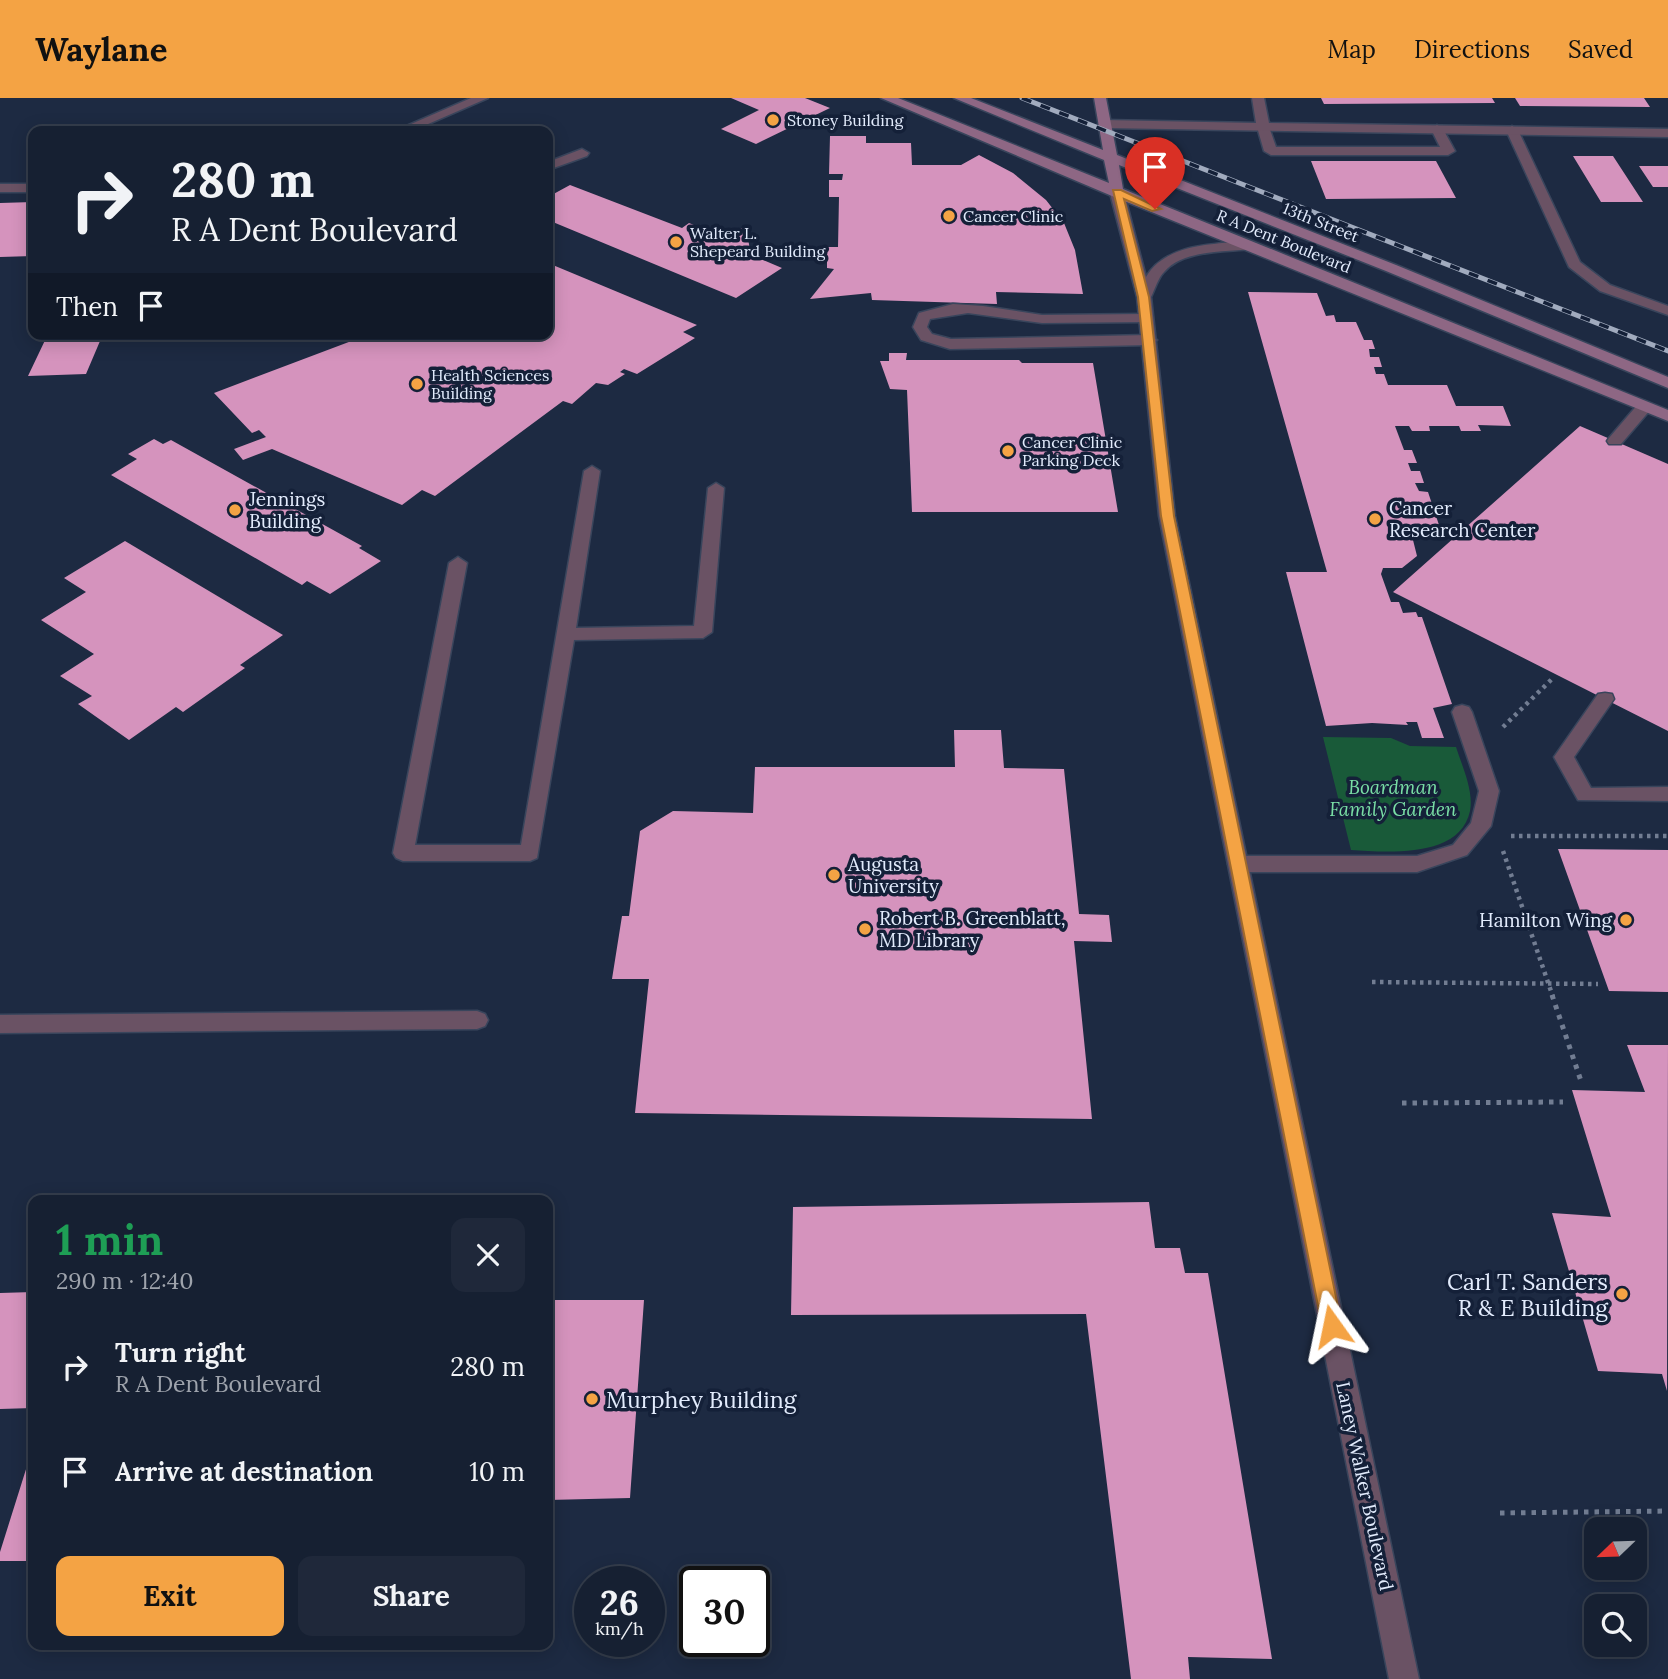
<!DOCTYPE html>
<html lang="en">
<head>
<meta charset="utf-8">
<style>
	body { margin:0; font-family:Lora,serif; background:#1f283a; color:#f1f3f6; height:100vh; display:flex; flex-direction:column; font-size:26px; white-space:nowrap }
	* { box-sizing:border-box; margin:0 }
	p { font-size:23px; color:#9ea3ac }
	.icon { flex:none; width:38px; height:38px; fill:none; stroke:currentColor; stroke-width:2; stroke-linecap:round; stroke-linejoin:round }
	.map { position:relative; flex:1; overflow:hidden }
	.side { position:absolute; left:28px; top:1097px; width:525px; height:455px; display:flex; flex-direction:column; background:#162032; border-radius:14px; box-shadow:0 4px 18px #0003,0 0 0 2px #353e4d }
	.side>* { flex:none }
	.banner { position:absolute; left:28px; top:28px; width:525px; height:214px; border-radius:14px; box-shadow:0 4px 18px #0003,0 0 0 2px #353e4d; background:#162032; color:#f1f3f6; overflow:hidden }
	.needle { width:46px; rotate:247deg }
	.tools { position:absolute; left:1584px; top:1419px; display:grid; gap:14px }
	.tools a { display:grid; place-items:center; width:63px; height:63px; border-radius:14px; background:#162032; box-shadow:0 4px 18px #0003,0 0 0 2px #353e4d; font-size:35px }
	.speed { position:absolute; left:574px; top:1468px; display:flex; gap:14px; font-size:35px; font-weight:700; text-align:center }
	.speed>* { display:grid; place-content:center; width:91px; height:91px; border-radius:50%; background:#162032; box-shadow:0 4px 18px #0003,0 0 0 2px #353e4d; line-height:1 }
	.speed small { font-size:18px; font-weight:400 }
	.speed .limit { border:4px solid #111; border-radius:10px; background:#fff; color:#111 }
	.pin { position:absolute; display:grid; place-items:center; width:60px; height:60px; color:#fff; margin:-72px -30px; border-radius:50% 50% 50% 0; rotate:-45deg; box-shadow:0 0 7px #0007 }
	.pin .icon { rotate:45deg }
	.me { position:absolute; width:77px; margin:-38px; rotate:348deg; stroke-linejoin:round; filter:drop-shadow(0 0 5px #0008) }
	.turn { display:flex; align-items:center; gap:24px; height:147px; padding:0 28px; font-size:32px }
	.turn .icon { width:91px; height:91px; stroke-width:2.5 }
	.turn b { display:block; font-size:49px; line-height:60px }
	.then { display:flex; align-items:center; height:66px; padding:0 28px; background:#0003; gap:14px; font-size:26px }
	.round { display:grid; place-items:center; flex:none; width:74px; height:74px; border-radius:14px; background:#1f283a }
	.overview { display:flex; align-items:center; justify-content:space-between; height:119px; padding:0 28px }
	h1 { font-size:42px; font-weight:800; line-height:52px; color:#1e9e55 }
	.button { display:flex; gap:14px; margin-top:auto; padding:14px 28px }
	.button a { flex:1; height:80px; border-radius:14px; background:#f4a344; color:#111; font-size:28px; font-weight:800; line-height:80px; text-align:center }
	.button a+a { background:#1f283a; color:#f1f3f6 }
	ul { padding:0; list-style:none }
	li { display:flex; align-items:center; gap:21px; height:105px; padding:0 28px }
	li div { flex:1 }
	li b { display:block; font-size:26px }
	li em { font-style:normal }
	header { display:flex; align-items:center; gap:42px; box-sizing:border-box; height:98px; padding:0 35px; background:#f4a344; color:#111 }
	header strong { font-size:33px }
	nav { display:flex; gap:38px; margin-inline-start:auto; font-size:24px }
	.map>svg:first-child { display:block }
	.green { fill:#195a39 }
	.building { fill:#d593bd }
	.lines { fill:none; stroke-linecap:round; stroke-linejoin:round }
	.service-casing { stroke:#39455c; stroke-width:3 }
	.minor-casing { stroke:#39455c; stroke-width:3 }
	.secondary-casing { stroke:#39455c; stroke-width:3 }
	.path-far1 { stroke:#727d92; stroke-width:4.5; stroke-dasharray:3.5 4.5; stroke-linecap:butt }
	.path { stroke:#727d92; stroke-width:5; stroke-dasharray:4.5 6; stroke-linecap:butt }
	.service { fill:#6a5264; fill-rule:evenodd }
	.minor { fill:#6a5264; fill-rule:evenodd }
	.secondary { fill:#8e6784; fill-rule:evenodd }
	.rail-casing { stroke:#a1abbe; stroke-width:5 }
	.rail { stroke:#142038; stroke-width:3.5; stroke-dasharray:10; stroke-linecap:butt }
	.route { fill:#f4a344; stroke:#9f6a2c; stroke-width:2 }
	.poi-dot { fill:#f4a344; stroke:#142038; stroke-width:2.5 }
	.labels { text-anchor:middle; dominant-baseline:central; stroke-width:7; stroke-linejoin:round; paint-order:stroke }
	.far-poi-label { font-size:16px; fill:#e2ebfc; stroke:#142038; text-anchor:start }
	.far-street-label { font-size:16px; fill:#e2ebfc; stroke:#142038 }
	.poi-label { font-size:19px; fill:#e2ebfc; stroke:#142038; text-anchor:start }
	.park-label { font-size:19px; font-style:italic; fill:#79dea5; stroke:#142038 }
	.street-label { font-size:19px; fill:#e2ebfc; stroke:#142038 }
	.near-poi-label { font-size:23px; fill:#e2ebfc; stroke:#142038; text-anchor:end }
</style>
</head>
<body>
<header>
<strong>Waylane</strong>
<nav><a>Map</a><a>Directions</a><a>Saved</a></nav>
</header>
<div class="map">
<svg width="1668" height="1581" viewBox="0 0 1668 1581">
	<rect width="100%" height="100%" fill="#1d2a42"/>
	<path class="green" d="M1323 639 1391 640 1410 648 1456 649C1462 668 1474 693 1470 713 1460 761 1386 754 1351 752Z"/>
	<path class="building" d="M731 0H805L830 10 756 46 721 31 759 12Z
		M1321 0H1492L1495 5 1324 6Z
		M1515 0H1644L1650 9 1520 8Z
		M830 38H866V45H911L912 67H961L979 57 1013 75 1046 102 1064 125 1075 152 1083 196 996 194 997 206 872 202 871 195 810 201 834 171 827 170V149H838L839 99H829V82H842L843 76H829Z
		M1573 58H1613L1643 104H1601Z
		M1311 63H1436L1456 100 1326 101Z
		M1639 68H1668V89H1653Z
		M570 87 682 130 689 125 706 132 746 130 751 157 782 170 736 200 548 122V99Z
		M33 104V158L0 159V105Z
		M548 165 697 227 683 234 695 240 637 276 624 271 620 274 625 276 608 287 596 285 572 306 563 303 435 398 422 392 402 407 272 351 243 362 234 351 266 339 259 332 252 335 214 295 370 236H548Z
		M1248 194 1317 195 1326 218 1334 217 1336 224H1356L1364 242H1372L1375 251H1369L1370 259H1379L1382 269H1374L1376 276H1384L1388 287H1447L1456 308H1503L1511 328 1478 327 1481 333H1461L1459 328H1429L1430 333H1412L1409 328H1395L1404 352H1412L1417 365H1408L1411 373H1420L1424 385H1415L1419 393 1428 394 1432 406H1424L1426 415H1435L1439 427H1431L1434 439 1412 438 1417 458 1402 470H1383L1381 476 1391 504H1399L1403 515 1416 514 1418 519H1422L1452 606 1433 610 1444 640H1422L1417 624H1406L1408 627 1372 625 1326 628 1286 474H1327Z
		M48 236H103L86 276 28 278Z
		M889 255H907L906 262H1019L1022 265H1093L1118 414H912L907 292 890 291 880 263H889Z
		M1580 328 1668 366V633L1393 494Z
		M154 341 163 346 171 342 362 448 359 450 381 463 330 496 307 483 302 487 111 377 137 361 128 356Z
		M125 443 283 537 240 567 245 570 183 614 176 609 129 642 78 606 92 598 60 578 94 556 41 522 86 494 64 480Z
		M954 632H1001L1004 670 1064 671 1079 816 1109 817 1112 844 1074 843 1092 1021 635 1015 649 881H612L622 818H629L640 733 673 713 753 715 755 669H955Z
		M1558 751 1668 752V894L1609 893Z
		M1627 947H1668L1667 1293 1662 1276 1598 1273 1552 1115 1611 1119 1572 992 1645 994Z
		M1149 1104 1155 1150H1180L1185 1175H1208L1272 1561 1188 1559 1190 1581H1131L1086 1216 791 1217 793 1109Z
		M33 1194V1310L0 1311V1195Z
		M548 1202H644L630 1400 548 1402Z
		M33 1349V1463H0V1454Z"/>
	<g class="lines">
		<defs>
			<path id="service" d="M1263 25 1269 29 1276 49H1440L1431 31 1437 27 1443 31 1455 53 1448 57H1271L1264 53 1257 29Z
				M1512 28 1518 32 1580 164 1610 187 1668 208V217L1600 193 1569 169 1506 32Z
				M582 51 589 55 587 58 548 72V64Z
				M953 206 983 208 1042 217 1145 216 1152 220 1145 224 1042 225 968 215 930 221 927 229 932 236 951 241 1149 237 1157 242 1149 247 950 251 921 242 913 229 919 215Z
				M1645 303 1653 308 1651 311 1621 346H1609L1607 343 1609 340 1639 305Z
				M592 368 600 373 576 530 694 528 708 390 716 385 724 390 712 534 703 540 574 542 537 760 530 763H403L396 760 393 755 449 465 458 459 467 465 415 747H521L584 373Z
				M1605 595 1612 596 1614 601 1574 659 1591 690 1668 689V703L1578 702 1554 659 1598 596Z
				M1462 607 1469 609 1472 614 1499 693 1491 728 1467 757 1417 774H1238L1231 771 1228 766 1231 761 1238 758H1417L1453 747 1471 725 1479 693 1452 614 1455 609Z
				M477 913 485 916 488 922 485 928 477 931 0 935V917Z"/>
			<path id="minor" d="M471 0H488L412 33H395Z
				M1252 0H1264L1269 25 1668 31V39L1104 30 1098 26 1104 22 1256 25Z
				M0 86H33V94H0Z
				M1117 91 1124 95 1146 179C1166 145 1215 146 1250 143L1257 147 1250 151C1224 154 1182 152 1164 174 1158 180 1155 191 1151 199L1175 418 1419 1581H1389L1159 418 1137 199 1110 95Z"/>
			<path id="secondary" d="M881 0H898L1109 85 1104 62 954 0H971L1103 52 1094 0H1106L1117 57 1396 167 1668 279V290L1386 173 1119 67 1123 91 1668 312V323L1112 98Z"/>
		</defs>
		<use href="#service" class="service-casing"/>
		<use href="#minor" class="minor-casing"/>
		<use href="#secondary" class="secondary-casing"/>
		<path class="path-far1" d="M1503 629 1552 581
			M1511 738H1668
			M1503 753 1553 899
			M1372 884 1598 886"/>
		<path class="path" d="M1552 897 1581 983
			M1402 1005 1563 1004
			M1500 1415 1668 1413"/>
		<use href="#service" class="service"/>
		<use href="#minor" class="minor"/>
		<use href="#secondary" class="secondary"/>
		<defs>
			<path id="rail" d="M1022 0 1668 253"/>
		</defs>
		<use href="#rail" class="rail-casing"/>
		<use href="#rail" class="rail"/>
	</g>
	<path class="route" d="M1113 92H1121L1161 111 1152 113 1124 101 1149 199 1174 418 1342 1228 1339 1234 1332 1237 1325 1234 1322 1228 1161 418 1138 199Z"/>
	<g class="poi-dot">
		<circle cx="773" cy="22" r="7"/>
		<circle cx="949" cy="118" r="7"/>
		<circle cx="676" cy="144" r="7"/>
		<circle cx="417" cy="286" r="7"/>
		<circle cx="1008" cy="353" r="7"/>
		<circle cx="235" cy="412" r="7"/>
		<circle cx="1375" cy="421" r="7"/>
		<circle cx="834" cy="777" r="7"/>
		<circle cx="1626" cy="822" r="7"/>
		<circle cx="865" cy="831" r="7"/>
		<circle cx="1622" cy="1196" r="7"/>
		<circle cx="592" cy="1301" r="7"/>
	</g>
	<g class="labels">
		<g class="far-poi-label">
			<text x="787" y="22">Stoney Building</text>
			<text x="963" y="118">Cancer Clinic</text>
			<text x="690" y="135">Walter L.<tspan x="690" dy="18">Shepeard Building</tspan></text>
			<text x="431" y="277">Health Sciences<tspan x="431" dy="18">Building</tspan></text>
			<text x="1022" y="344">Cancer Clinic<tspan x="1022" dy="18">Parking Deck</tspan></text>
		</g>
		<g class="far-street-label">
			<text transform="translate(1321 124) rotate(22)">13th Street</text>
			<text transform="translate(1284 143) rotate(22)">R A Dent Boulevard</text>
		</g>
		<g class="poi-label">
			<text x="249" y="401">Jennings<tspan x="249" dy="22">Building</tspan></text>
			<text x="1389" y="410">Cancer<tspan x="1389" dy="22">Research Center</tspan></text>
			<text x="848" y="766">Augusta<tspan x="848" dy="22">University</tspan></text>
			<text x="879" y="820">Robert B. Greenblatt,<tspan x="879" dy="22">MD Library</tspan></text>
			<text x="1612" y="822" text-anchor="end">Hamilton Wing</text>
		</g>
		<g class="park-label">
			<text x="1393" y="689">Boardman<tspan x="1393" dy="22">Family Garden</tspan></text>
		</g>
		<g class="street-label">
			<text transform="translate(1365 1388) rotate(78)">Laney Walker Boulevard</text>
		</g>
		<g class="near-poi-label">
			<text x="1608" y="1183">Carl T. Sanders<tspan x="1608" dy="26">R &amp; E Building</tspan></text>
			<text x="606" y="1301" text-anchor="start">Murphey Building</text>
		</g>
	</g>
</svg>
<div class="tools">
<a><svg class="needle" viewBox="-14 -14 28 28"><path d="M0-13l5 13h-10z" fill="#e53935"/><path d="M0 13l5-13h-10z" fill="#9ea3ac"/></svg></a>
<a><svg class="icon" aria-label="search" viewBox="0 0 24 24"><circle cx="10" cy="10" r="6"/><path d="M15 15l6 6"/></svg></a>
</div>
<div class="speed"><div>26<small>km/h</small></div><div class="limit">30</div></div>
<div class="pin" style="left:1155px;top:111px;background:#d93025"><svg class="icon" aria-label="arrive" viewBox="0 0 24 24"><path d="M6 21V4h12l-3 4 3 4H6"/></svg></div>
<svg class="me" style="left:1332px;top:1228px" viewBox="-20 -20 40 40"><path d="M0-17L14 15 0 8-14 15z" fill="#f4a344" stroke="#fff" stroke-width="4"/></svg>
<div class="banner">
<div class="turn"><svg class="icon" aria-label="right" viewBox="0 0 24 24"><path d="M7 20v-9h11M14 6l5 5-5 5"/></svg><div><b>280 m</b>R A Dent Boulevard</div></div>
<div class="then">Then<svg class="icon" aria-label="arrive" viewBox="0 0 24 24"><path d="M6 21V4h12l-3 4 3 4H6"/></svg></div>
</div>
<section class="side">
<div class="overview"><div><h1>1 min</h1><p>290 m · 12:40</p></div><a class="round"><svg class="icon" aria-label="close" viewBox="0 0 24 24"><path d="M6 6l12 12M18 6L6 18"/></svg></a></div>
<ul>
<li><svg class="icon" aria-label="right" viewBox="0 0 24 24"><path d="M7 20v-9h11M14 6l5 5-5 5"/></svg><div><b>Turn right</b><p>R A Dent Boulevard</p></div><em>280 m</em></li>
<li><svg class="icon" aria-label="arrive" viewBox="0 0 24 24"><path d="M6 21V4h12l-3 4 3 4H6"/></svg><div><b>Arrive at destination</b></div><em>10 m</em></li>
</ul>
<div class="button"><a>Exit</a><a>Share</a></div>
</section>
</div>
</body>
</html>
